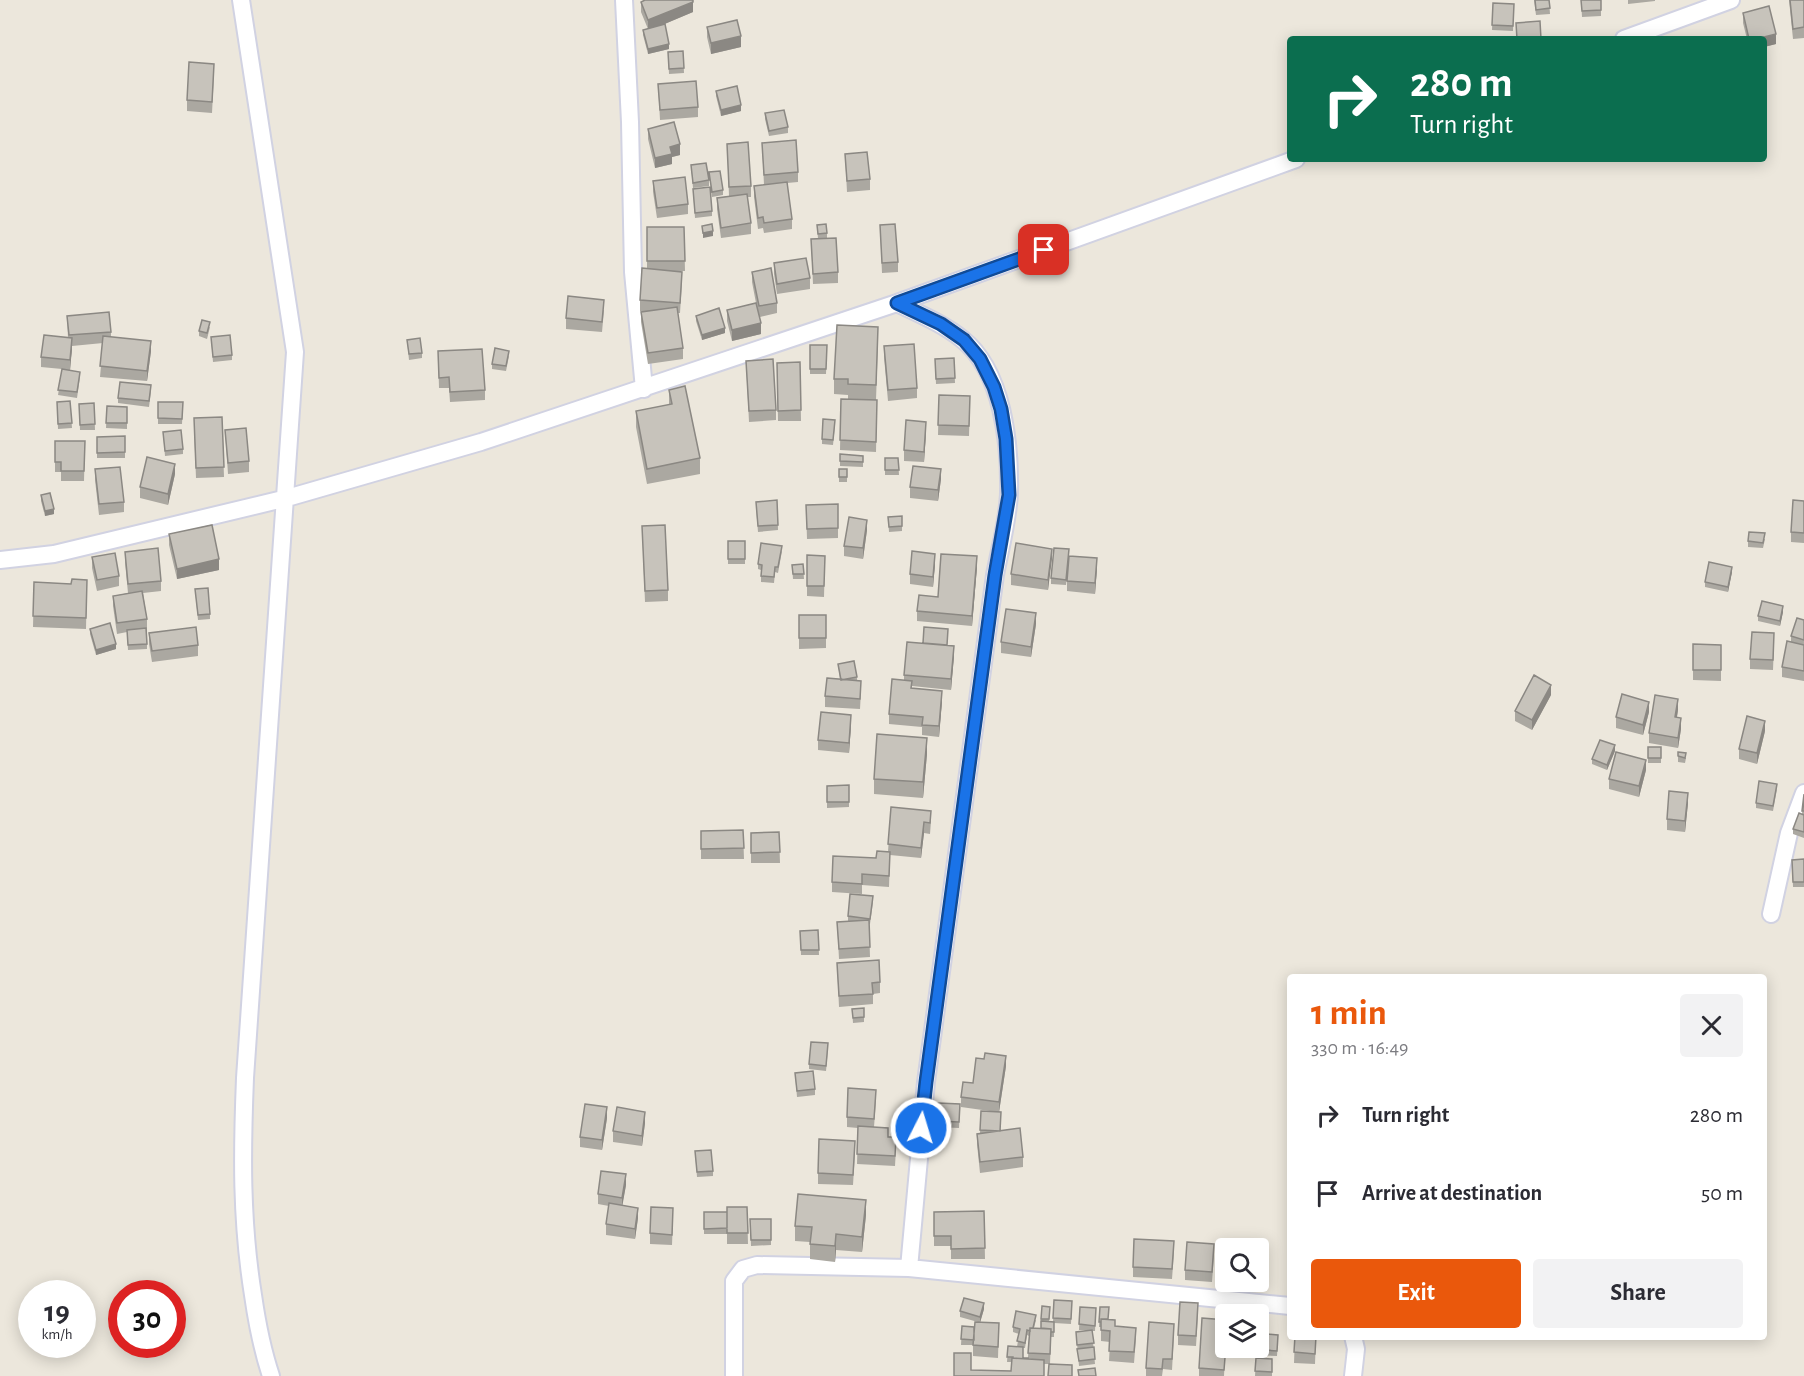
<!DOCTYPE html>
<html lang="en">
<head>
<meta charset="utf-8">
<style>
	body { margin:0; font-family:"Alegreya Sans",sans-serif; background:#f2f2f3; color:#2b2b33; height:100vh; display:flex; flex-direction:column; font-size:22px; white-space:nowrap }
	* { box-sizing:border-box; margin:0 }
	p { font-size:20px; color:#7c7c81 }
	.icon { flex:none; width:33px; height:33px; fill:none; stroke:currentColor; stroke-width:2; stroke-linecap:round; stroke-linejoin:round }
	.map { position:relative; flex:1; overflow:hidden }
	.side { position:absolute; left:1287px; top:974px; width:480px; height:366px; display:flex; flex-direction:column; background:#fff; border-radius:6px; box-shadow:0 3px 15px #0003 }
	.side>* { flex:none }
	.banner { position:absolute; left:1287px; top:36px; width:480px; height:126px; border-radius:6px; box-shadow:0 3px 15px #0003; background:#0b6e4f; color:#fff; overflow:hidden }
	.tools { position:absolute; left:1215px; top:1238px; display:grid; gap:12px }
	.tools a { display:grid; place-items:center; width:54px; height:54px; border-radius:6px; background:#fff; box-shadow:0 3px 15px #0003; font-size:30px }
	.speed { position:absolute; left:18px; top:1280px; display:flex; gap:12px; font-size:30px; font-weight:700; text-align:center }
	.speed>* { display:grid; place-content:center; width:78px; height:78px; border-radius:50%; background:#fff; box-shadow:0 3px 15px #0003; line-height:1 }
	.speed small { font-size:15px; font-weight:400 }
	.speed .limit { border:9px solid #d22; background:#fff; color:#111 }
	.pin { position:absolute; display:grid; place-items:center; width:51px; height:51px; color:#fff; margin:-26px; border-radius:12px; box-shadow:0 3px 9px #0006 }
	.me { position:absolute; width:66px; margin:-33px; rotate:5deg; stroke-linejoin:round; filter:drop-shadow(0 0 4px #0008) }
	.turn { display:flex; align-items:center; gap:21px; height:126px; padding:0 24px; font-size:27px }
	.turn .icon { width:78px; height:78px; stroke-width:2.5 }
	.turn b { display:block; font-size:42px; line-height:51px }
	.round { display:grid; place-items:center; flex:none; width:63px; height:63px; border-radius:6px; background:#f2f2f3 }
	.overview { display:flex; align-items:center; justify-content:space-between; height:102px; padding:0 24px }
	h1 { font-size:36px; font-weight:700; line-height:45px; color:#ea580c }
	.cta { display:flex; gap:12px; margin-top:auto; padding:12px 24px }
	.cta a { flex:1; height:69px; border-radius:6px; background:#ea580c; color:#fff; font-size:24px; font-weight:700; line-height:69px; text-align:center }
	.cta a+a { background:#f2f2f3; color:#2b2b33 }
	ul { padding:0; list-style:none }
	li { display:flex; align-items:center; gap:18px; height:78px; padding:0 24px }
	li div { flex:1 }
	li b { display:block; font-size:22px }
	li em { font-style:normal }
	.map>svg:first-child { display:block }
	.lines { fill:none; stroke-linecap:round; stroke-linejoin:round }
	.street-casing { stroke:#d1d2e2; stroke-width:20 }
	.street { stroke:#fff; stroke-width:16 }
	.wall { fill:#aba8a1; fill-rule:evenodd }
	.shaded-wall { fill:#8b8883 }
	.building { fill:#c7c3bb; stroke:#8b8883; stroke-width:1.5 }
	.route-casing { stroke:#114b97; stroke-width:15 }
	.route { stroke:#1a73e8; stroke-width:10 }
</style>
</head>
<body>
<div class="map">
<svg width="1804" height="1376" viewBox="0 0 1804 1376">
	<rect width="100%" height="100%" fill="#ece7dc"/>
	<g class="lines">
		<defs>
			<path id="street" d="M241 0 295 352 245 1078C242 1153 241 1220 253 1295 257 1323 262 1349 271 1376
				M624 0 630 122 633 272 644 389
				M1624 39 1731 0
				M897 303C919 314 942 323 962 339 1003 371 1010 444 1009 493 1008 519 1000 549 995 575L926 1082 909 1268
				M0 560 54 554 287 498 481 442 897 303 1296 159
				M1771 914 1789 833 1804 793
				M1353 1336 1356 1349 1353 1376
				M734 1376V1281L743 1269 757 1265 909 1268 1290 1306"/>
		</defs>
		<use href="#street" class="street-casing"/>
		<use href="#street" class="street"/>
	</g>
	<path class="wall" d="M1534 0H1549L1550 14 1536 15Z
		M1581 0H1601V16L1582 17Z
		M1628 0H1655V1L1628 4Z
		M1789 0H1804V38L1793 39Z
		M641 2 693 12 662 25 669 49 648 54 643 35V30L648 29 641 12Z
		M1493 3 1514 4 1513 31 1492 30Z
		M1743 13 1776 44 1764 47V39H1747L1743 23Z
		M707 27 741 47 711 54 707 37Z
		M683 51 684 73 669 74 668 52Z
		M214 74 212 113 187 111V100Z
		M658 84 698 107V117L660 120Z
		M716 91 741 111 721 116 716 96Z
		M765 113 788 127V133L769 136 765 119Z
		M648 129 680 155 672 157V164L655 168 648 139Z
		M762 143 798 172V182L787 183 792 219V229L764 233 763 228 758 229 754 197V186L764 185Z
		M727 144 751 186V197H747L751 223V234L721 238 717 209V198L729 196Z
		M845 154 870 179V190L847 192Z
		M691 165 709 180V186L693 188Z
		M709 172 723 190V195L712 197Z
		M653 181 688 204V214L657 218 653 192Z
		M693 189 712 211V216L695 218Z
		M817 225 827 233V238L838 272V283L813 284 811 239H818Z
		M880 225 898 262V272L882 273Z
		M647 227H684L685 271H680L682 282 680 313H678L683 348V359L648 364 641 322V312L645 311H640V300L647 269Z
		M774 263 810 278V289L777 294 774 274Z
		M752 272 777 303V313L760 317 761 334 732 341 727 321V310L756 303 752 282Z
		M604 310 602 332 566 329V318Z
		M67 316 111 332V337L151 351 147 381 100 377 103 343 72 346 70 370 80 377 77 398 58 395 62 369 41 367V357L68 338Z
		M696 316 725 333 702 340 696 321Z
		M210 327 207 339 199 336V331Z
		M211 337 232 355V360L213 362Z
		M407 340 422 353V358L409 360Z
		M878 342 876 400H877L876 452 840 450 841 399H848V395L834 394V379Z
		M810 345H827L826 374H810Z
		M884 346 917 388V398L888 401 884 357Z
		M438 351 485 390V400L450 402 449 388H439Z
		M509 356 506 371 492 369V364Z
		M954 358 955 383 936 384 935 359Z
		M746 361 776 410V420L749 422Z
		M800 362 801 421H778L777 363Z
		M669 390 700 458V474L647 484 636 427V411L669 405Z
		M151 391 149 407 118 403V398Z
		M939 395 970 396 969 436 938 435Z
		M70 401 72 428 58 429 57 402Z
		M158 402H183L182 424H158Z
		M94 403 95 430H80L79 404Z
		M107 406 127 407V429L106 428Z
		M222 417 224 477 196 478 194 428Z
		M835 425 833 445 822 444V439Z
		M225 430 249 461V472L228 474Z
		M163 432 183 449V454L165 456Z
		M926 432 924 462 904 461V450Z
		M125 436V458H97V437Z
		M55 441H85L84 481H61V472H55Z
		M840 454 863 456V467L840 466Z
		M885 458H898L899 475H885Z
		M95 469 124 502V512L99 515 95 480Z
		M839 469H847V482H839Z
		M175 474 168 505 140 498V487Z
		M941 479 938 501 910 498V487Z
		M41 495 54 514 45 516 41 501Z
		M777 500 778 530 758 532 756 507Z
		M1804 501V543L1791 542V532Z
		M838 504V538L807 539 806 505Z
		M902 516V531L889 532 888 517Z
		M642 526 668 590V601L645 602Z
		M867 530 863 559 844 556V546Z
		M169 534 219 570 177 579 169 545Z
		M1765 539 1763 548 1748 547V541Z
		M728 541H745V564H728Z
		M1052 549 1048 590 1011 585V574Z
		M782 551 778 573 775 572 774 583 761 582V570L758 569V564Z
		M125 552 161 581V591L143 593 147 619V649L128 650 127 632 117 634 113 606V596L128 593 125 562Z
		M1069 554 1066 585 1051 584V578Z
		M807 555 825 556 824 597 807 596Z
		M92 557 119 576V586L97 591 92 568Z
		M803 564 804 579H793L792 565Z
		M935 564 933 587 910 584V574Z
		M977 567 972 626 917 621V611Z
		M1097 568 1095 594 1067 591V581Z
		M1732 572 1728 592 1705 587V582Z
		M87 580 86 629 33 627 34 582 71 584Z
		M195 589 210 614V619L198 620Z
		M1783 612 1780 626 1758 621V616Z
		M799 615H826V648L799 649Z
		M1804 620V681L1782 677V667L1791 642V636Z
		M1036 624 1031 657 1001 653V642Z
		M90 629 116 649 96 655 90 634Z
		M149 633 198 645V656L152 662 149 644Z
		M948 635 947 645 954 656 951 690 912 686V688L942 701 939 737 922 735V727L889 724V714L904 680V675L923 643Z
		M1693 644 1721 645V681L1693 680Z
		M1774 644 1773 670 1750 669V659Z
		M838 664 857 677V681L861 691 860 709 825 707V696L840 679Z
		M1551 695 1532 730 1515 721V711Z
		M1678 710 1677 717 1681 729 1678 748 1649 743V733Z
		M1649 712 1643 735 1616 728V717Z
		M851 725 849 753 818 750V740Z
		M1765 731 1757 764 1739 759V749Z
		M1648 747H1661V763H1648Z
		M1615 751 1607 770 1592 764V759Z
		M927 754 923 798 874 794V779Z
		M1678 756 1686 758 1685 763 1678 762Z
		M1646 770 1639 797 1609 789V779Z
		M849 785V807L827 808V786Z
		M1777 789 1773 811 1756 808V803Z
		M1804 794V838L1793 834V829L1802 814Z
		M1688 803 1685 832 1667 830V819Z
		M891 807 931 821 930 834 924 833 921 858 890 855 889 887 862 885V894L832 892V882L888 852Z
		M743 830 744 859H701V831Z
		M779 832 780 863H751V833Z
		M1804 859V887H1793L1792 860Z
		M873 902 870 924H869L870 957 839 959 837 922 848 921V916Z
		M818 930 819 955H801L800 931Z
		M837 963 880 982V993L873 994V1004L839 1007Z
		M864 1008V1022L853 1023 852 1009Z
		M828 1049 826 1071 809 1069V1064Z
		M1006 1066 999 1112 1000 1131 1023 1157V1167L980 1173 977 1144V1134L980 1133 981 1111 997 1112 961 1107V1097L973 1083Z
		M795 1073 815 1089V1095L797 1097Z
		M876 1100 874 1127 888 1137 896 1148 895 1166 857 1164 858 1128 847 1127V1117Z
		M938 1103 960 1104 959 1128 937 1127Z
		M607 1118 602 1150 580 1147V1137Z
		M645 1123 642 1146 613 1142V1131Z
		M695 1151 713 1171V1176L697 1177Z
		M855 1152 853 1185 818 1184V1173Z
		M626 1185 622 1205 638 1218 635 1239 606 1235V1224L609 1206 598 1204V1194Z
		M747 1207 748 1244H727V1234H704V1212H727Z
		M984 1211 985 1259H951V1246H934V1212Z
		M866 1215 862 1252 836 1250 835 1262 810 1259V1242L795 1241V1226Z
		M673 1219 672 1245 650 1244V1233Z
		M750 1219H771V1245L751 1246Z
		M1174 1252 1172 1279 1133 1277V1267Z
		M1214 1255 1212 1282 1185 1280V1270Z
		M1054 1300 1072 1301 1071 1324 1054 1323V1337H1051L1050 1364H1044V1376L971 1370 1011 1371 1012 1362H1007L1008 1346 1017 1347 1019 1334 1013 1332V1327L1036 1320 1034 1328H1041V1319L1050 1307 1049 1322H1053ZM1027 1335 1029 1336 1028 1358H1023V1348H1025Z
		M1080 1307 1096 1308 1095 1331H1092L1095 1364 1079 1366 1076 1332 1090 1330H1079Z
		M1100 1307 1108 1319 1115 1326 1136 1338 1134 1363 1109 1361 1110 1342 1101 1341V1327H1099Z
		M984 1309 980 1322 999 1323 998 1358 973 1356V1345H961L962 1326 974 1327 978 1322 960 1317V1311Z
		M1198 1314 1196 1346 1178 1345V1335Z
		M1174 1334 1172 1370 1163 1369 1162 1376H1146V1368Z
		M1278 1335 1277 1356 1252 1355V1347Z
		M1295 1336H1316L1315 1364 1294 1363Z
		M1226 1347H1233L1232 1356 1225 1355 1224 1376H1199V1368Z
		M1256 1358 1272 1359V1376H1255Z"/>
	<path class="shaded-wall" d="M693 2V12L648 31V20Z
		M1776 34V44L1764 47V39H1756Z
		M741 36V47L711 54V43Z
		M669 44V49L648 54V49Z
		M741 105V111L721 116V110Z
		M680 144V155L672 157V164L655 168V158L670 147Z
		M713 231V236L703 238V233Z
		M761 323V334L732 341V330Z
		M725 328V333L702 340V335Z
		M72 338V349L70 370V360Z
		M151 341V351L147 381V371Z
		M926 422V432L924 462V452Z
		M175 464V474L168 505V494Z
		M941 469V479L938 501V490Z
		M54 509V514L45 516V511Z
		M867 520V530L863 559V548Z
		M1052 549V559L1048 590V580Z
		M935 554V564L933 587V577Z
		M977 556V567L972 626V616Z
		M1097 558V568L1095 594V583Z
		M219 559V570L177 579V569Z
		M1732 567V572L1728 592V587Z
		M1783 606V612L1780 626V621Z
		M1036 613V624L1031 657V647Z
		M116 644V649L96 655V650Z
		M954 646V656L951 690V679Z
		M1551 685V695L1532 730V720Z
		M942 691V701L939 737V726Z
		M1678 699V710L1675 728V717Z
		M1649 702V712L1643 735V725Z
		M851 715V725L849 753V743Z
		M1681 718V729L1678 748V738Z
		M1765 721V731L1757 764V753Z
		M927 738V754L923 798V782Z
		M1615 745V751L1607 770V765Z
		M1646 760V770L1639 797V786Z
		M1688 793V803L1685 832V821Z
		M924 822V833L921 858V848Z
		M1006 1056V1066L999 1112V1102Z
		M607 1107V1118L602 1150V1140Z
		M645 1112V1123L642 1146V1136Z
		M626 1174V1185L622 1208V1198Z
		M866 1200V1215L862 1252V1237Z
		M638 1208V1218L635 1239V1229Z
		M836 1234V1250L835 1262V1246Z
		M984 1303V1309L980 1323V1317Z"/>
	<path class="building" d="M645 0H693V2L648 20 641 2Z
		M1535 0H1549L1550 8 1536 10Z
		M1581 0H1601V10L1582 11Z
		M1790 0H1804V27L1793 29Z
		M1493 3 1514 4 1513 26 1492 25Z
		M1769 6 1776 34 1756 39H1749L1743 13Z
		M737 20 741 36 711 43 707 27Z
		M1540 21 1541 39H1517L1516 23Z
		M665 24 669 44 648 49 643 30Z
		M683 51 684 68 669 69 668 52Z
		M189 62 214 64 212 102 187 100Z
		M696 81 698 107 660 110 658 84Z
		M737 86 741 105 721 110 716 91Z
		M784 110 788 127 769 131 765 113Z
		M674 122 680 144 670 147 672 154 655 158 648 129Z
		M796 140 798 172 764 175 762 143Z
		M748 142 751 186 729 187 727 144Z
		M867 152 870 179 847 181 845 154Z
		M706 163 709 180 693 183 691 165Z
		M720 171 723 190 712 192 709 172Z
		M685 177 688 204 657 208 653 181Z
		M787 182 792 219 764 223 763 217 758 218 754 186Z
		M710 187 712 211 695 213 693 189Z
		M747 194 751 223 721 228 717 198Z
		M712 224 713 231 703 233 702 226Z
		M826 224 827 233 818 234 817 225Z
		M895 224 898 262 882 263 880 225Z
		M647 227H684L685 261H647Z
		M836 238 838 272 813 274 811 239Z
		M806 258 810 278 777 284 774 263Z
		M642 268 682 272 680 303 640 300Z
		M771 268 777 303 759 306 752 272Z
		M568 296 604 300 602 322 566 318Z
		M756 303 761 323 732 330 727 310Z
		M677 307 683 348 648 353 641 312Z
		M719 308 725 328 702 335 696 316Z
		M109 312 111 332 69 335 67 316Z
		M202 320 210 322 207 333 199 331Z
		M837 325 878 327 876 385 848 384V379H834Z
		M44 335 72 338 70 360 41 357Z
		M230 335 232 355 213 357 211 337Z
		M103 336 151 341 147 371 100 366Z
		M420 338 422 353 409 354 407 340Z
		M914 344 917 388 888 390 884 346Z
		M810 345H827L826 369H810Z
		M495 348 509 351 506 366 492 364Z
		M482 349 485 390 450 392 449 377 439 378 438 351Z
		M954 358 955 378 936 379 935 359Z
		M773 359 776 410 749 411 746 361Z
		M800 362 801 410 778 411 777 363Z
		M62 369 80 372 77 392 58 390Z
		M120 382 151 385 149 401 118 398Z
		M685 386 700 458 647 469 636 411 672 404 669 390Z
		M939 395 970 396 969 426 938 425Z
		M841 399 877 400 876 442 840 440Z
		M70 401 72 423 58 424 57 402Z
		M158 402H183L182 419 158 418Z
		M94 403 95 424 80 425 79 404Z
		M107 406 127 407V423H106Z
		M222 417 224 467 196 468 194 418Z
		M823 419 835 420 833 440 822 439Z
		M906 420 926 422 924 452 904 450Z
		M246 428 249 461 228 463 225 430Z
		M181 430 183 449 165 451 163 432Z
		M125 436V452L97 453V437Z
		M55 441H85L84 471H61V462H55Z
		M840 454 863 456V462L840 461Z
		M147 457 175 464 168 494 140 487Z
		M885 458H898L899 470H885Z
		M913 466 941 469 938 490 910 487Z
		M120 467 124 502 99 504 95 469Z
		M839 469H847V477H839Z
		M50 493 54 509 45 511 41 495Z
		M777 500 778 525 758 526 756 502Z
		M1793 500 1804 501V533L1791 532Z
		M838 504V528L807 529 806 505Z
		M902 516V526L889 527 888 517Z
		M849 517 867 520 863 548 844 546Z
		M212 525 219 559 177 569 169 534Z
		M665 525 668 590 645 591 642 526Z
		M1749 532 1765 533 1763 543 1748 541Z
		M728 541H745V559H728Z
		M761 543 782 546 778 567H775L774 577 761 576 762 565 758 564Z
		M1016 543 1052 549 1048 580 1011 574Z
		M158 548 161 581 128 584 125 552Z
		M1054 548 1069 549 1066 580 1051 578Z
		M912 551 935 554 933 577 910 574Z
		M115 553 119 576 97 580 92 557Z
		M941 554 977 556 972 616 917 611 919 595 938 597Z
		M807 555 825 556 824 586H807Z
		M1069 556 1097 558 1095 583 1067 581Z
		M1709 562 1732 567 1728 587 1705 582Z
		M803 564 804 574H793L792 565Z
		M72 579 87 580 86 618 33 616 34 582 71 584Z
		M208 588 210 614 198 615 195 589Z
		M142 591 147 619 117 623 113 596Z
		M1762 601 1783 606 1780 621 1758 616Z
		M1006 609 1036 613 1031 647 1001 642Z
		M799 615H826V638H799Z
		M1797 618 1804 620V640L1791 636Z
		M110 623 116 644 96 650 90 629Z
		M196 627 198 645 152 651 149 633Z
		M924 627 948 629 947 645 923 643Z
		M146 628 147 644 128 645 127 630Z
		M1752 632 1774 633 1773 660 1750 659Z
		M1787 641 1804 645V671L1782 667Z
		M907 642 954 646 951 679 904 675Z
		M1693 644 1721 645V670H1693Z
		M854 661 857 677 841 680 838 664Z
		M1534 675 1551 685 1532 720 1515 711Z
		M827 678 861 681 860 699 825 696Z
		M892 679 912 681 911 688 942 691 939 726 922 725 923 717 889 714Z
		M1622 694 1649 702 1643 725 1616 717Z
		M1655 695 1678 699 1675 717 1681 718 1678 738 1649 733Z
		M821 712 851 715 849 743 818 740Z
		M1747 716 1765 721 1757 753 1739 749Z
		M877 734 927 738 923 782 874 779Z
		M1600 740 1615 745 1607 765 1592 759Z
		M1648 747H1661V758H1648Z
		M1616 752 1646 760 1639 786 1609 779Z
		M1678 752 1686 753 1685 758 1678 756Z
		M1759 781 1777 784 1773 806 1756 803Z
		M849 785V802H827V786Z
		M1669 791 1688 793 1685 821 1667 819Z
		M1804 794V811H1802Z
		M891 807 931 811 930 823 924 822 921 848 888 844Z
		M1799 813 1804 815V832L1793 829Z
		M743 830 744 848 701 849V831Z
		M779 832 780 852 751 853V833Z
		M877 851 890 852 889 876 862 874V884L832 882 833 856 876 858Z
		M1804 859V882H1793L1792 860Z
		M850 894 873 896 870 919 848 916Z
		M869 920 870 947 839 949 837 922Z
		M818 930 819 950H801L800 931Z
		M879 960 880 982 872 983 873 994 839 996 837 963Z
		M864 1008V1017L853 1018 852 1009Z
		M811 1042 828 1043 826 1066 809 1064Z
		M985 1053 1006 1056 999 1102 961 1097 963 1082 973 1083 976 1058 984 1059Z
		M813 1071 815 1089 797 1091 795 1073Z
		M848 1088 876 1090 874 1119 847 1117Z
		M938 1103 960 1104 959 1122 937 1121Z
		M585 1104 607 1107 602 1140 580 1137Z
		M617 1107 645 1112 642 1136 613 1131Z
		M981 1111 1001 1112 1000 1131 980 1130Z
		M858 1126 888 1128V1137H896L895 1156 857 1154Z
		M1020 1128 1023 1157 980 1162 977 1134Z
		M819 1139 855 1141 853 1175 818 1173Z
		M711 1150 713 1171 697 1172 695 1151Z
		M601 1171 626 1174 622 1198 598 1194Z
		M798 1194 866 1200 862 1237 836 1234 835 1246 810 1244 812 1227 795 1226Z
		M609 1203 638 1208 635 1229 606 1224Z
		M651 1207 673 1208 672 1235 650 1233Z
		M727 1207H747L748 1233H727Z
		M984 1211 985 1248 951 1249V1236H934V1212Z
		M704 1212H727V1228L704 1229Z
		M750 1219H771V1240H751Z
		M1134 1239 1174 1241 1172 1269 1133 1267Z
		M1187 1242 1214 1244 1212 1272 1185 1270Z
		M964 1298 984 1303 980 1317 960 1311Z
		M1054 1300 1072 1301 1071 1319 1053 1318Z
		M1180 1302 1198 1303 1196 1336 1178 1335Z
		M1042 1306 1050 1307 1049 1319H1041Z
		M1080 1307 1096 1308 1095 1326 1079 1324Z
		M1100 1307H1109L1108 1319H1101V1322H1099Z
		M1016 1311 1036 1315 1033 1328H1030V1331L1027 1330 1025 1343 1017 1341 1020 1329 1013 1327Z
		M1202 1318 1226 1320V1345L1224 1370 1199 1368Z
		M1101 1319 1115 1320V1326L1136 1328 1134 1352 1109 1351 1110 1331 1101 1330Z
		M1041 1321 1054 1322V1332H1051V1329L1041 1328Z
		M975 1322 999 1323 998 1347 973 1345Z
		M1149 1322 1174 1324 1172 1359H1163L1162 1369 1146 1368Z
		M962 1326 974 1327V1340L961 1339Z
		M1030 1328 1051 1329 1050 1354 1028 1353Z
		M1092 1330 1094 1343 1077 1345 1076 1332Z
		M1258 1333 1278 1335 1277 1351 1252 1349V1347H1258Z
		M1295 1336H1316L1315 1354 1294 1352Z
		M1008 1346 1023 1347V1358H1028V1359L1013 1358V1357H1007Z
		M1094 1347 1095 1359 1079 1361 1077 1349Z
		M954 1353H971V1370L1011 1371 1012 1358 1044 1360V1376H954Z
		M1256 1358 1272 1359V1372L1255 1371Z
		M1049 1364 1072 1365V1376H1048Z
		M1095 1368 1096 1376H1079L1078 1370Z"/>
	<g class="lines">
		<defs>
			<path id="route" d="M921 1128 926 1082 995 575 1009 495 1006 439 1001 409 994 387 980 359 964 340 941 324 897 303 1044 250"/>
		</defs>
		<use href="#route" class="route-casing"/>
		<use href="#route" class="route"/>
	</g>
</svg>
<div class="tools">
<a><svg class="icon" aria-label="search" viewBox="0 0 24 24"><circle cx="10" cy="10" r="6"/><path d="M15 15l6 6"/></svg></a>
<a><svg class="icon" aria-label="layers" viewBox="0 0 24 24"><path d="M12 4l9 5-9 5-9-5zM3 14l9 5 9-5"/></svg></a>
</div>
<div class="speed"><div>19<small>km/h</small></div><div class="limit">30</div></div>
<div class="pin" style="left:1044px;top:250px;background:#d93025"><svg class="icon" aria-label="arrive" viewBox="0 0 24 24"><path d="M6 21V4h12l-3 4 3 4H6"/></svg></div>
<svg class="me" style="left:921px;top:1128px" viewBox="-20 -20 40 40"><circle r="17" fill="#1a73e8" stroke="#fff" stroke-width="3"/><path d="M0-11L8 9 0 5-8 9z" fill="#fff"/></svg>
<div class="banner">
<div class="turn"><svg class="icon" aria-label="right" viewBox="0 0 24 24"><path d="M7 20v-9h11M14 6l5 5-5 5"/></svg><div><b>280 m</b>Turn right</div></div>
</div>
<section class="side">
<div class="overview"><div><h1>1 min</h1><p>330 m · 16:49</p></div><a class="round"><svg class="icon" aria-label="close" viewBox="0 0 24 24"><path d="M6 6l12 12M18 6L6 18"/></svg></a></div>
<ul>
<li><svg class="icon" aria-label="right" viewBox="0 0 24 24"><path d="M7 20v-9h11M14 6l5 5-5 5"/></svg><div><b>Turn right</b></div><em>280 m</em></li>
<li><svg class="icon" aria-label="arrive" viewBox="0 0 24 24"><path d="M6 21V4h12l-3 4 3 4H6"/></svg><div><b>Arrive at destination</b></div><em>50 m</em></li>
</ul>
<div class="cta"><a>Exit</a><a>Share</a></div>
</section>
</div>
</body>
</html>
